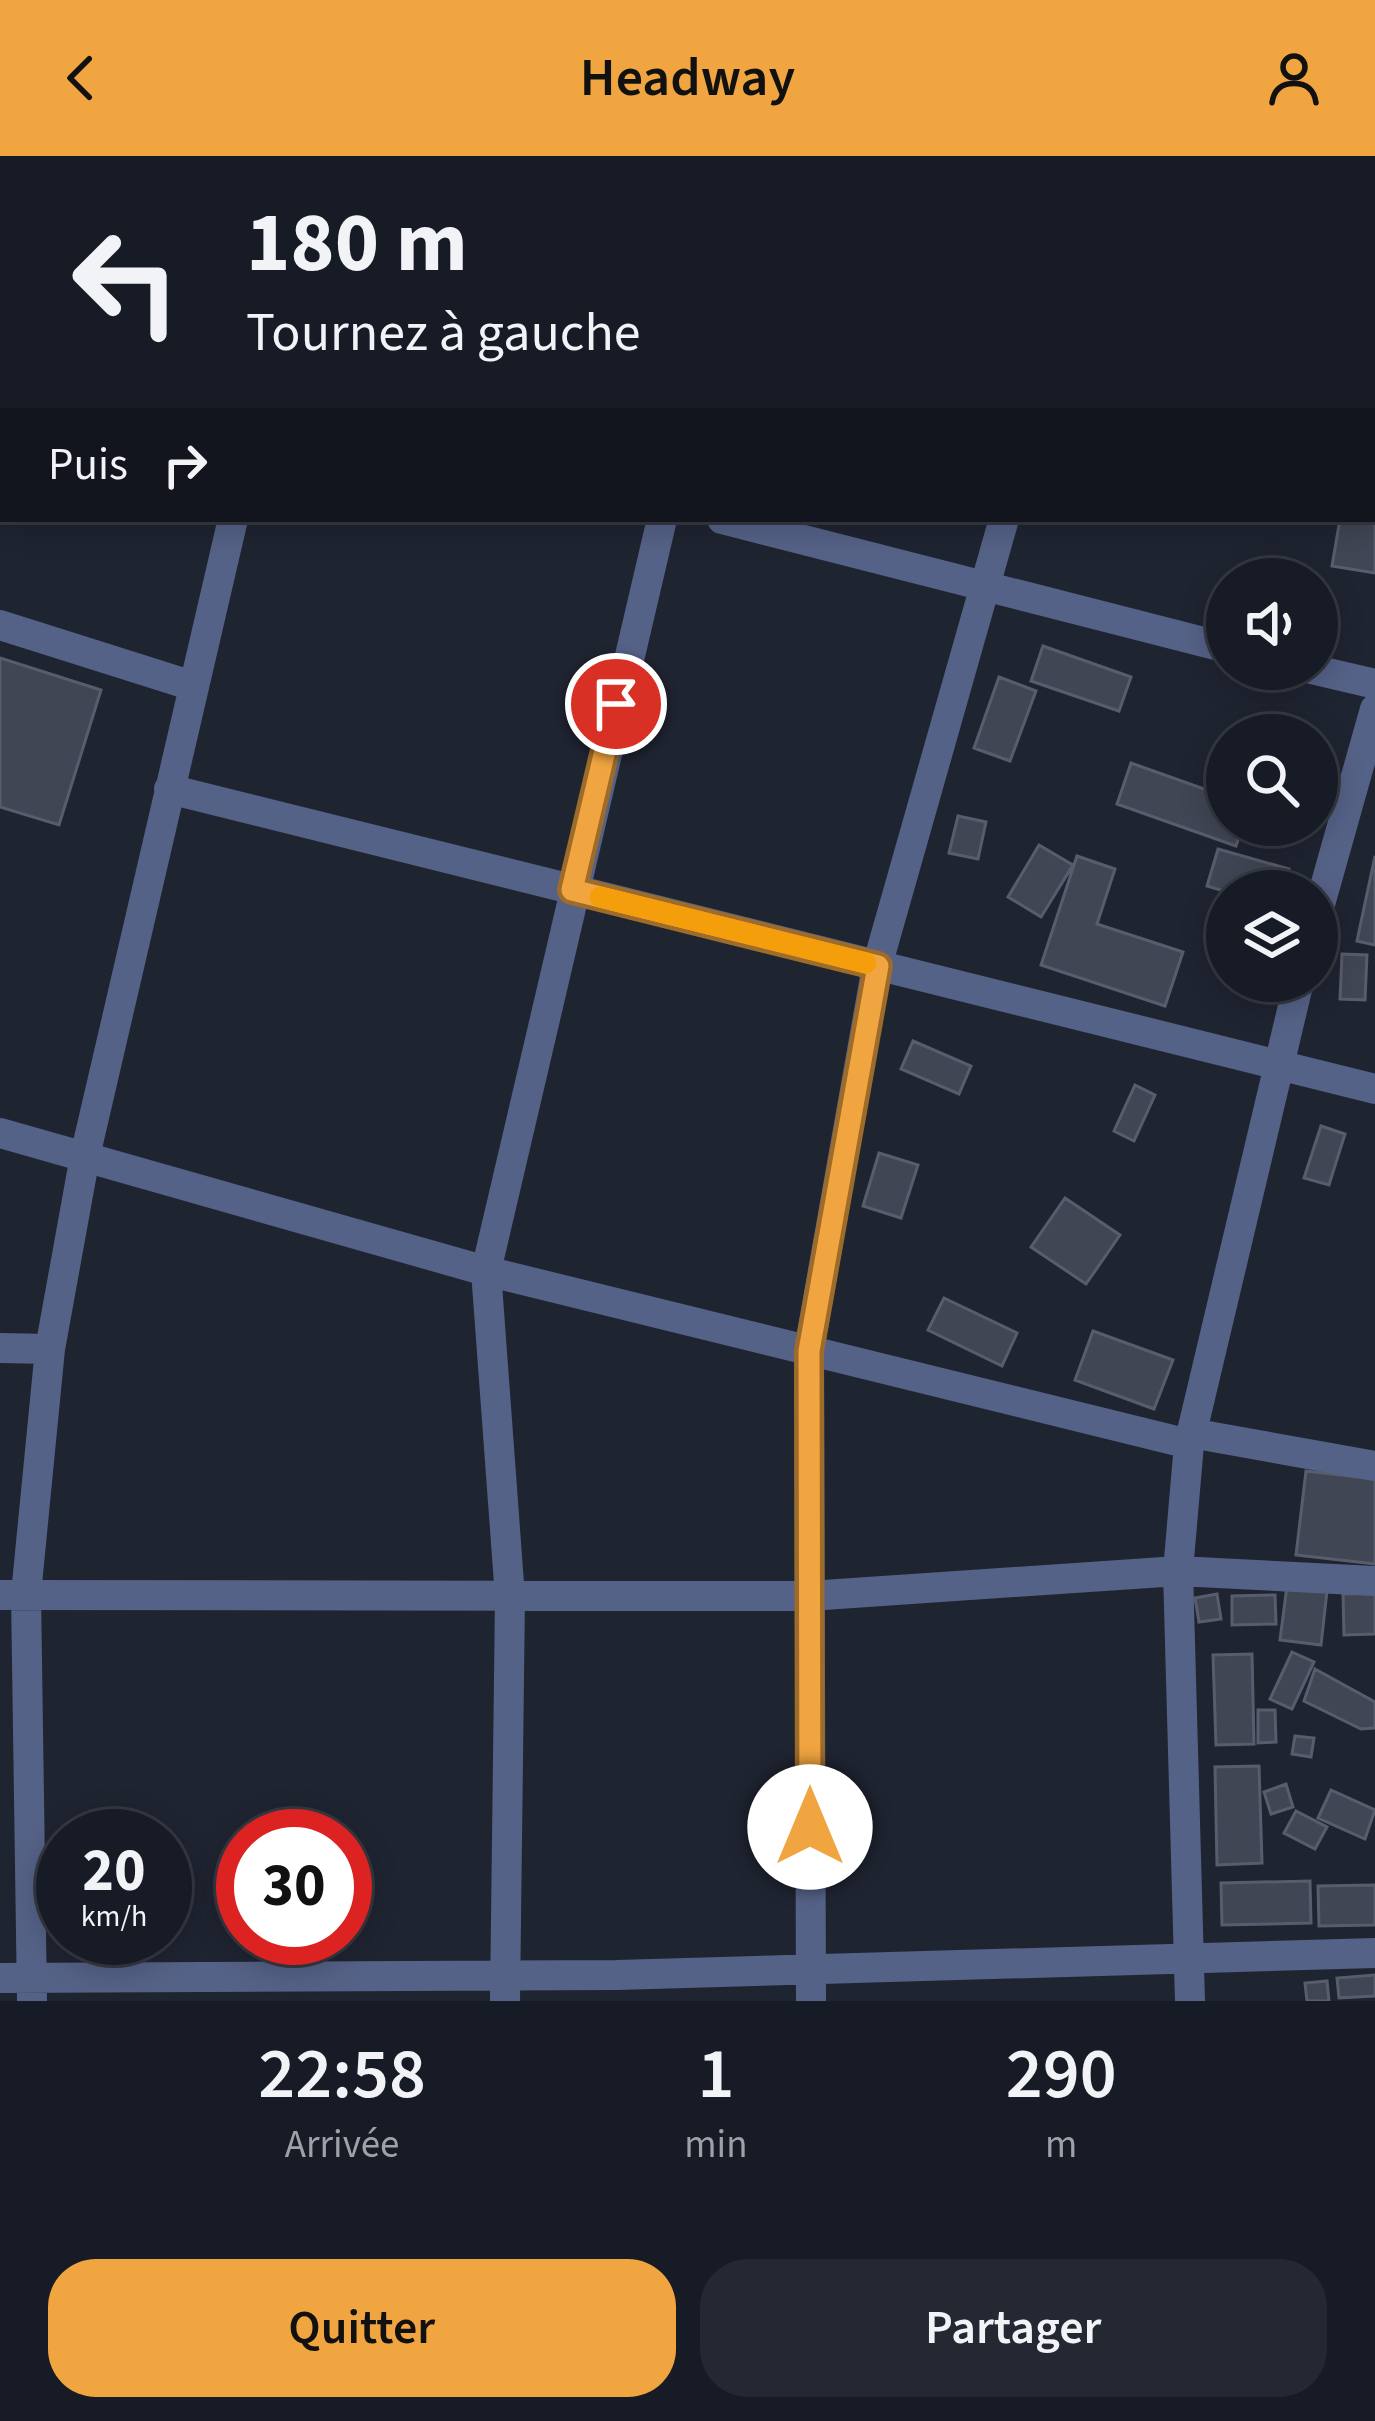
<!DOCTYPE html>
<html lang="fr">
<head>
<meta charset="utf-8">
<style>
	body { margin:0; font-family:"Source Sans 3",sans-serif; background:#242832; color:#f1f3f6; height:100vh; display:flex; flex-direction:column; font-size:45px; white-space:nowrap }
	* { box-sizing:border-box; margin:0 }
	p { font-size:39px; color:#9ea1a7 }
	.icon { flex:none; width:66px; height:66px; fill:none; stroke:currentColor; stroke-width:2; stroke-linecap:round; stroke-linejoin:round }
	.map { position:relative; height:1845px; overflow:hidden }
	.details { display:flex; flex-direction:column; background:#171b25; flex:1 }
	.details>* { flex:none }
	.banner { position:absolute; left:0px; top:0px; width:1377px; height:366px; box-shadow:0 6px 30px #0003,0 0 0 3px #363942; background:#171b25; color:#f1f3f6; overflow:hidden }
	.fabs { position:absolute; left:1206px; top:402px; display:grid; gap:24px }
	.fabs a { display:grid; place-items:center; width:132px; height:132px; border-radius:50%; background:#171b25; box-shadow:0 6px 30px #0003,0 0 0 3px #363942; font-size:60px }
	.speed { position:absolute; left:36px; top:1653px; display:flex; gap:24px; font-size:60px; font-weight:700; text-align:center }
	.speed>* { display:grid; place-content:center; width:156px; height:156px; border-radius:50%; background:#171b25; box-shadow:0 6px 30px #0003,0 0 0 3px #363942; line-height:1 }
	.speed small { font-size:30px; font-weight:400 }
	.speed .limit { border:18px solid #d22; background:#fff; color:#111 }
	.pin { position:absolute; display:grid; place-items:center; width:102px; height:102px; color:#fff; margin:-51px; border:6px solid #fff; border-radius:50%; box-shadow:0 3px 12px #0007 }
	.me { position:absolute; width:132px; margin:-66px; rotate:0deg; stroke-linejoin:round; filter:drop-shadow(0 0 9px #0008) }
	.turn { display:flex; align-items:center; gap:42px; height:252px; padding:0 48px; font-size:54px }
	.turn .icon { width:156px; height:156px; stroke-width:2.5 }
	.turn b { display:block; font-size:84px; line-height:102px }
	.then { display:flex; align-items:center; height:114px; padding:0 48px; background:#0003; gap:24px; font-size:45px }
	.eta { display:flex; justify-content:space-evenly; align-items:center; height:204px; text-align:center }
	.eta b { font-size:72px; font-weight:600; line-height:84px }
	.action { display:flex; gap:24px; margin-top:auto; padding:24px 48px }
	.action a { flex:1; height:138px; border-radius:48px; background:#f1a540; color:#111; font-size:48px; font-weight:600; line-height:138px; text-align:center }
	.action a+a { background:#242832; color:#f1f3f6 }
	header { display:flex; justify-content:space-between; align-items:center; height:156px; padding:0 48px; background:#f1a540; color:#111; font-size:54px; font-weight:600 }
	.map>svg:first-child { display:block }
	.building { fill:#404654; stroke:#585d6d; stroke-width:3 }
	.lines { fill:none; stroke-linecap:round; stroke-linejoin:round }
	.minor { stroke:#556287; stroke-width:30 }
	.route-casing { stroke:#9d6b2a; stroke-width:30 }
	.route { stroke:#f1a540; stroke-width:21 }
	.slow { stroke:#f59e0b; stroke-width:21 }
</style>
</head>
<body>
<header><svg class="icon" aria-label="back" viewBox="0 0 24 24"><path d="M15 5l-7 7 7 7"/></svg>Headway<svg class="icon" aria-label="person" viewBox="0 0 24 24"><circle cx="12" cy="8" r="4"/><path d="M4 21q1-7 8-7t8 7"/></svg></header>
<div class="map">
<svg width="1375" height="1845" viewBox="0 0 1375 1845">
	<rect width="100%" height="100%" fill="#1f2431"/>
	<path class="building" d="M1340 363 1375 367V417L1332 410Z
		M1261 405 1300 423H1253Z
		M1043 490 1131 521 1119 555 1031 525Z
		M0 502 101 534 59 669 0 651Z
		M999 521 1036 535 1010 605 974 592Z
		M1131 607 1227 641V669H1243L1236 690 1117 648Z
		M958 660 986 666 978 703 949 697Z
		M1039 689 1073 709 1041 761 1008 741Z
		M1218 693 1289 713 1283 735 1227 736 1207 730Z
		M1077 700 1115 713 1097 768 1183 796 1165 850 1041 809Z
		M1375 700V789L1357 785Z
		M1342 798 1367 799 1365 844 1340 843Z
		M913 885 971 910 959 938 901 913Z
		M1135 929 1155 939 1134 985 1114 975Z
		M1321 970 1345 978 1329 1029 1304 1022Z
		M879 997 918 1009 901 1062 863 1050Z
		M1065 1042 1120 1079 1086 1128 1031 1091Z
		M944 1142 1017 1177 1002 1210 928 1174Z
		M1093 1175 1173 1204 1154 1253 1075 1224Z
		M1306 1315 1375 1323V1408L1296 1399Z
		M1287 1430 1327 1435 1321 1489 1280 1484Z
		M1375 1437V1478L1344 1479 1343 1438Z
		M1217 1438 1221 1463 1199 1466 1195 1442Z
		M1275 1439 1276 1468 1232 1469V1440Z
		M1292 1496 1314 1506 1292 1553 1270 1543Z
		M1252 1498 1254 1588 1216 1589 1213 1499Z
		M1315 1513 1375 1546V1572L1361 1573 1304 1545Z
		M1258 1554H1275L1276 1586 1258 1587Z
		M1295 1580 1314 1582 1311 1601 1292 1598Z
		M1259 1610 1262 1707 1217 1709 1215 1611Z
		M1286 1628 1293 1651 1271 1658 1264 1636Z
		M1331 1634 1375 1654 1365 1683 1318 1662Z
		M1296 1655 1327 1671 1315 1693 1284 1677Z
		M1310 1725 1311 1767 1222 1769 1221 1727Z
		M1375 1729V1769L1319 1770 1318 1730Z
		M1375 1819V1840L1339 1842 1337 1822Z
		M1327 1825 1329 1845H1307L1305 1827Z"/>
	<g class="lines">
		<path class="minor" d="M550 0 561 3
			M330 3V0
			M755 3 756 0
			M1102 3 1103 0
			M0 174 3 175
			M1374 223H1375
			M722 363 1227 492
			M0 469 193 530
			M1311 513 1375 528
			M169 633 1375 933
			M1317 759 1375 553
			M0 977 486 1115 1189 1288
			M0 1192 50 1193
			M1191 1277 1375 1310
			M0 1439 809 1440 1178 1415 1375 1425
			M0 1822 617 1819 1375 1797
			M32 1845 26 1438 50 1193 85 1000 233 363
			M505 1845 510 1441 486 1115 662 363
			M811 1845 809 1194 877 810 1004 363
			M1190 1845 1178 1415 1189 1288 1299 825"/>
	</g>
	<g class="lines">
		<defs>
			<path id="route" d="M616 548 572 734 878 810 809 1195 810 1671"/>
		</defs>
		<use href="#route" class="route-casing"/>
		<use href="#route" class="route"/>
		<path class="slow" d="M600 741 866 807"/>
	</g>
</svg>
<div class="fabs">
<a><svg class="icon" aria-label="sound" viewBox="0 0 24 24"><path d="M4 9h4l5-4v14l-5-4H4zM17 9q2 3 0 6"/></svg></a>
<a><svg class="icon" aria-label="search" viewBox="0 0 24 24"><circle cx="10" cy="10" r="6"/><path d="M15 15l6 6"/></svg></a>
<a><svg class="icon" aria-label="layers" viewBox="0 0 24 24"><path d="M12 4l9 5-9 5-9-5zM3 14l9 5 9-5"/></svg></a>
</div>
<div class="speed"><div>20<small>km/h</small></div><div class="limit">30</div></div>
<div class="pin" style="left:616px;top:548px;background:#d93025"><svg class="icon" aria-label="arrive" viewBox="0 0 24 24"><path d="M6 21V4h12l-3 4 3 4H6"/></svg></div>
<svg class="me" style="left:810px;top:1671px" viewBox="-20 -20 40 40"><circle r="19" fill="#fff"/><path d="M0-13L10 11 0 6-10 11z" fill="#f1a540"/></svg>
<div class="banner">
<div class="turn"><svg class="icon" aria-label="left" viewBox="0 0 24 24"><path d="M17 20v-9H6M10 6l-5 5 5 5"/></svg><div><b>180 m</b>Tournez à gauche</div></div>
<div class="then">Puis<svg class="icon" aria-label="right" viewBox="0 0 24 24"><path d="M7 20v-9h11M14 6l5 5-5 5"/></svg></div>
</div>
</div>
<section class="details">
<div class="eta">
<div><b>22:58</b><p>Arrivée</p></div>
<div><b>1</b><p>min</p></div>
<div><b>290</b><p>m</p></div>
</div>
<div class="action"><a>Quitter</a><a>Partager</a></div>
</section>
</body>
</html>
